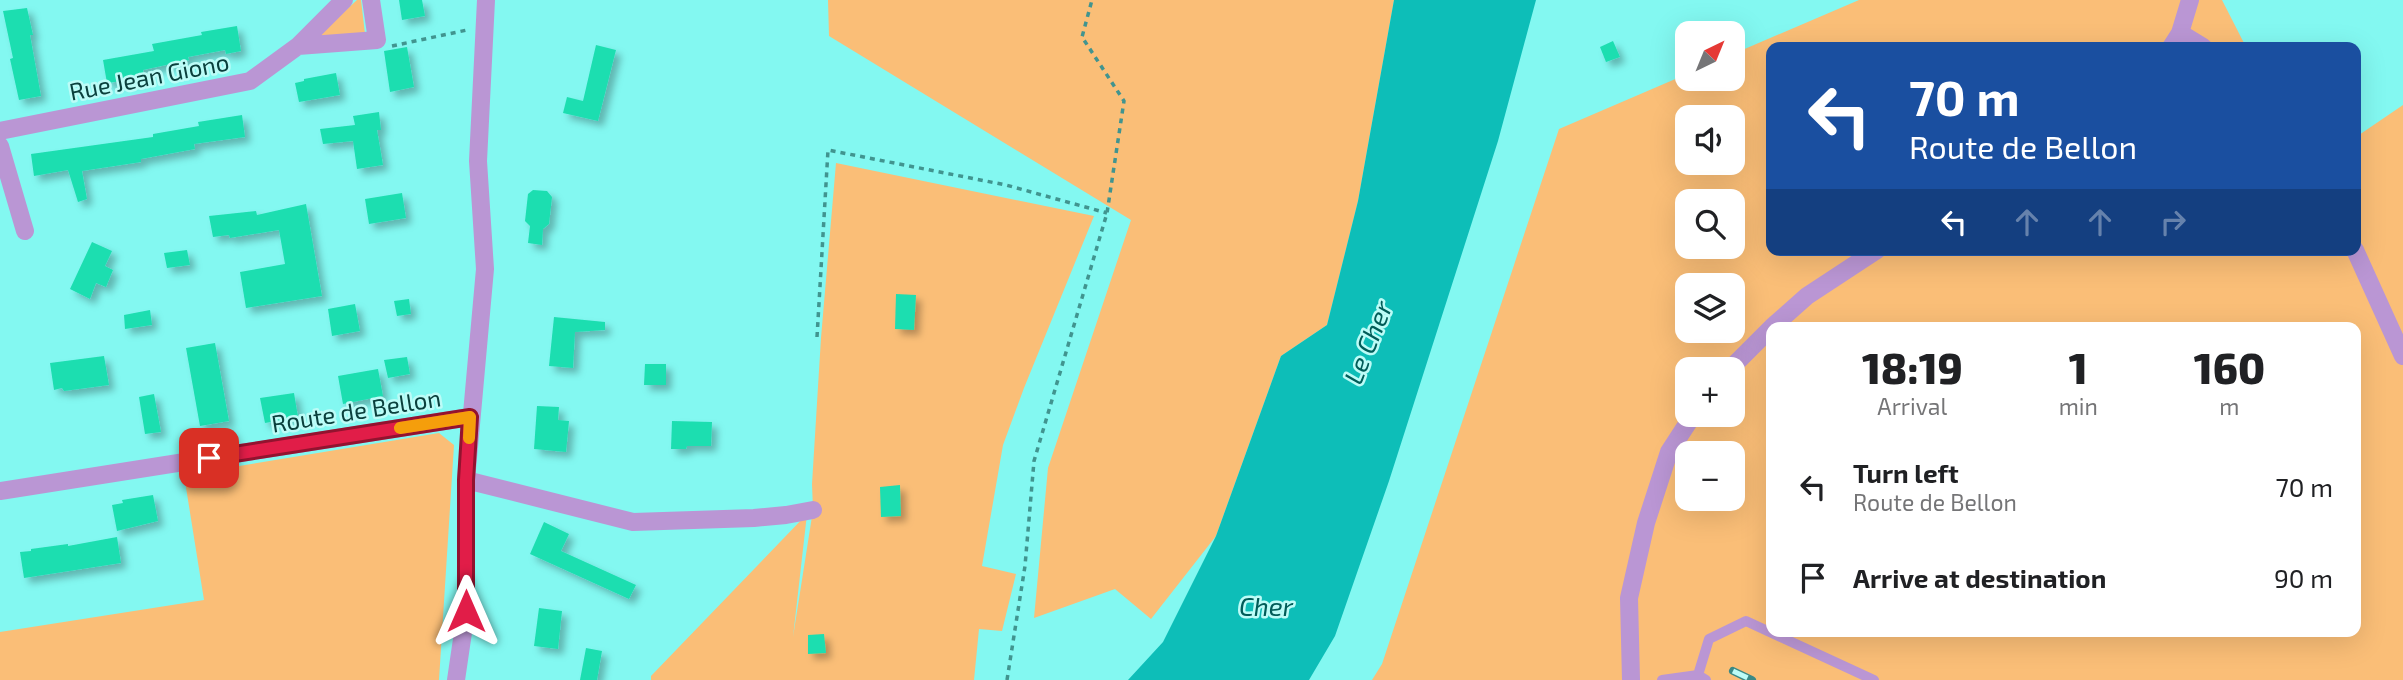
<!DOCTYPE html>
<html lang="en">
<head>
<meta charset="utf-8">
<style>
	body { margin:0; font-family:"Exo 2",sans-serif; background:#f6f6f6; color:#202124; height:100vh; display:flex; flex-direction:column; font-size:26px; white-space:nowrap }
	* { box-sizing:border-box; margin:0 }
	p { font-size:23px; color:#757577 }
	.icon { flex:none; width:38px; height:38px; fill:none; stroke:currentColor; stroke-width:2; stroke-linecap:round; stroke-linejoin:round }
	.map { position:relative; flex:1; overflow:hidden }
	.drawer { position:absolute; left:1766px; top:322px; width:595px; height:315px; display:flex; flex-direction:column; background:#fff; border-radius:14px; box-shadow:0 7px 28px #0002 }
	.drawer>* { flex:none }
	.hud { position:absolute; left:1766px; top:42px; width:595px; height:214px; border-radius:14px; box-shadow:0 7px 28px #0002; background:#1a4fa0; color:#fff; overflow:hidden }
	.needle { width:46px; rotate:43deg }
	.buttons { position:absolute; left:1675px; top:21px; display:grid; gap:14px }
	.buttons a { display:grid; place-items:center; width:70px; height:70px; border-radius:14px; background:#fff; box-shadow:0 7px 28px #0002; font-size:35px }
	.pin { position:absolute; display:grid; place-items:center; width:60px; height:60px; color:#fff; margin:-30px; border-radius:14px; box-shadow:0 4px 10px #0006 }
	.me { position:absolute; width:77px; margin:-38px; rotate:0deg; stroke-linejoin:round; filter:drop-shadow(0 0 5px #0008) }
	.turn { display:flex; align-items:center; gap:24px; height:147px; padding:0 28px; font-size:32px }
	.turn .icon { width:91px; height:91px; stroke-width:2.5 }
	.turn b { display:block; font-size:49px; line-height:60px }
	.lanes { display:flex; align-items:center; height:66px; padding:0 28px; background:#0003; justify-content:center; gap:35px; direction:ltr }
	.lanes .off { opacity:.35 }
	.eta { display:flex; justify-content:space-evenly; align-items:center; height:119px; text-align:center }
	.eta b { font-size:42px; font-weight:800; line-height:49px }
	ul { padding:0; list-style:none }
	li { display:flex; align-items:center; gap:21px; height:91px; padding:0 28px }
	li div { flex:1 }
	li b { display:block; font-size:26px }
	li em { font-style:normal }
	.map>svg:first-child { display:block }
	.green { fill:#fabe77; fill-rule:evenodd }
	.water { fill:#0dbeb8 }
	.building { fill:#1cdeb0; filter:url(#shadow) }
	.lines { fill:none; stroke-linecap:round; stroke-linejoin:round }
	.path { stroke:#41948f; stroke-width:3.5; stroke-dasharray:5 5; stroke-linecap:butt }
	.lane { stroke:#ba96d4; stroke-width:10 }
	.street { stroke:#ba96d4; stroke-width:18 }
	.rail-casing { stroke:#3a8985; stroke-width:8 }
	.rail { stroke:#bcfcf7; stroke-width:5; stroke-dasharray:16; stroke-linecap:butt }
	.route-casing { stroke:#92132f; stroke-width:18 }
	.route { stroke:#e11d48; stroke-width:12 }
	.slow { stroke:#f59e0b; stroke-width:12 }
	.labels { text-anchor:middle; dominant-baseline:central; stroke-width:5; stroke-linejoin:round; paint-order:stroke }
	.street-label { font-size:24px; fill:#0a403d; stroke:#bcfcf7 }
	.water-label { font-size:26px; font-style:italic; fill:#005c58; stroke:#bcfcf7 }
</style>
</head>
<body>
<div class="map">
<svg width="2403" height="680" viewBox="0 0 2403 680">
	<defs>
		<filter id="shadow"><feDropShadow dx="5.5" dy="5.5" stdDeviation="3.5" flood-color="#0004"/></filter>
	</defs>
	<rect width="100%" height="100%" fill="#83f8f1"/>
	<path class="green" d="M357 0H361L365 34 315 39Z
		M828 0H1394L1358 201 1327 325 1281 356 1216 536 1151 619 1115 589 1034 618 1048 468 1131 220 829 36Z
		M1859 0H2222L2246 47H1771V250H2356V137L2403 105V680H1372L1382 664 1559 129 1687 74V79H1732L1733 54ZM1687 117H1732V163H1687ZM1687 201H1732V247H1687ZM1687 285H1732V331H1687ZM1771 327H2356V632H1771ZM1687 369H1732V415H1687ZM1687 453H1732V499H1687Z
		M836 163 1094 216 1024 388 1003 445 982 566 1016 574 1002 631 979 629 974 680H651V676L807 514 793 637 813 510 812 484 821 338Z
		M439 433 454 445 439 680H0V632L204 600 184 475Z"/>
	<path class="water" d="M1394 0H1536L1498 141 1389 481 1335 636 1309 680H1128L1163 642 1216 536 1281 356 1327 325 1358 201Z"/>
	<path class="building" d="M399 0H422L425 16 402 20Z
		M27 8 33 35H30L41 96 19 100 10 59 13 58 3 11Z
		M237 26 241 51 226 54 225 50 188 57 189 60 143 70 144 78 107 83 103 60 154 51 152 44 202 35 201 32Z
		M1613 41 1620 57 1606 62 1600 47Z
		M596 45 616 50 598 121 563 113 567 97 583 101Z
		M407 47 414 87 390 92 384 51Z
		M336 73 340 95 299 102 295 83 304 81V79Z
		M379 112 381 130H377L383 165 357 169 353 141 323 144 320 129 355 125 353 116Z
		M242 115 245 137 194 144 195 149 141 159V162L82 171 87 199 78 202 68 170 34 176 31 154 153 137V134L199 126 198 122Z
		M533 190 547 191 552 197 549 224 543 229 542 245 528 243 530 226 525 221 528 194Z
		M402 193 406 218 369 224 365 199Z
		M306 204 322 296 246 308 240 272 285 264 279 230 230 238 229 235 213 237 209 216 256 211 257 215Z
		M92 242 112 251 105 266 113 270 106 287 96 283 90 299 70 289Z
		M187 250 190 265 167 268 164 253Z
		M896 294 916 295 914 330 895 329Z
		M409 299 411 314 397 316 394 301Z
		M355 304 360 331 332 336 328 309Z
		M150 310 152 325 125 329 124 315Z
		M554 317 605 322V330L575 332 573 368 549 366Z
		M215 343 229 421 200 426 186 348Z
		M104 356 109 385 64 391 62 388 54 390 50 363Z
		M407 357 410 374 388 378 384 360Z
		M645 364H666V385H644Z
		M378 369 383 396 343 404 338 376Z
		M294 393 298 417 265 423 260 398Z
		M154 394 161 432 145 434 139 397Z
		M537 406 559 407 558 420 569 421 566 452 534 449Z
		M672 421 712 422 711 446H687L686 449H671Z
		M900 485 901 516 881 517 880 487Z
		M153 495 158 521 117 531 112 505 123 503 122 500Z
		M544 522 569 534 561 551 636 585 629 599 530 554Z
		M117 537 121 563 24 578 20 552 31 551V549L68 544V546Z
		M539 608 562 611 558 649 534 646Z
		M824 634 826 653 808 654V635Z
		M586 648 602 651 597 680H580Z"/>
	<g class="lines">
		<path class="path" d="M392 46 467 30
			M817 337 828 150 1006 185 1107 213
			M1007 680 1025 566 1034 461 1107 213 1124 101 1082 37 1092 0"/>
		<path class="lane" d="M1698 675 1709 639 1746 621 1874 680
			M1662 680 1698 675 1706 680"/>
		<path class="street" d="M2180 33 2203 47
			M298 46 344 0
			M2171 47 2180 33 2190 0
			M0 131 250 81 298 46 377 40 371 0
			M0 146 25 231
			M2355 250 2403 356
			M1772 327 1807 296 1877 250
			M1730 369 1771 328
			M466 480 633 522 754 518 786 515 813 510
			M0 491 470 417
			M456 680 466 612V480L485 269 478 161 486 0
			M1631 680 1629 598 1646 523 1669 452 1693 415"/>
		<defs>
			<path id="rail" d="M1733 671 1752 680"/>
		</defs>
		<use href="#rail" class="rail-casing"/>
		<use href="#rail" class="rail"/>
	</g>
	<g class="lines">
		<defs>
			<path id="route" d="M209 458 470 417 466 480V611"/>
		</defs>
		<use href="#route" class="route-casing"/>
		<use href="#route" class="route"/>
		<path class="slow" d="M400 428 470 417 469 438"/>
	</g>
	<g class="labels">
		<g class="street-label">
			<text transform="translate(149 76) rotate(-11)">Rue Jean Giono</text>
			<text transform="translate(356 410) rotate(-9)">Route de Bellon</text>
		</g>
		<g class="water-label">
			<text transform="translate(1367 342) rotate(-68)">Le Cher</text>
			<text x="1266" y="605">Cher</text>
		</g>
	</g>
</svg>
<div class="buttons">
<a><svg class="needle" viewBox="-14 -14 28 28"><path d="M0-13l5 13h-10z" fill="#e53935"/><path d="M0 13l5-13h-10z" fill="#757577"/></svg></a>
<a><svg class="icon" aria-label="sound" viewBox="0 0 24 24"><path d="M4 9h4l5-4v14l-5-4H4zM17 9q2 3 0 6"/></svg></a>
<a><svg class="icon" aria-label="search" viewBox="0 0 24 24"><circle cx="10" cy="10" r="6"/><path d="M15 15l6 6"/></svg></a>
<a><svg class="icon" aria-label="layers" viewBox="0 0 24 24"><path d="M12 4l9 5-9 5-9-5zM3 14l9 5 9-5"/></svg></a>
<a>+</a>
<a>−</a>
</div>
<div class="pin" style="left:209px;top:458px;background:#d93025"><svg class="icon" aria-label="arrive" viewBox="0 0 24 24"><path d="M6 21V4h12l-3 4 3 4H6"/></svg></div>
<svg class="me" style="left:466px;top:611px" viewBox="-20 -20 40 40"><path d="M0-17L14 15 0 8-14 15z" fill="#e11d48" stroke="#fff" stroke-width="4"/></svg>
<div class="hud">
<div class="turn"><svg class="icon" aria-label="left" viewBox="0 0 24 24"><path d="M17 20v-9H6M10 6l-5 5 5 5"/></svg><div><b>70 m</b>Route de Bellon</div></div>
<div class="lanes"><svg class="icon" aria-label="left" viewBox="0 0 24 24"><path d="M17 20v-9H6M10 6l-5 5 5 5"/></svg><svg class="icon off" aria-label="ahead" viewBox="0 0 24 24"><path d="M12 20V5M6 11l6-6 6 6"/></svg><svg class="icon off" aria-label="ahead" viewBox="0 0 24 24"><path d="M12 20V5M6 11l6-6 6 6"/></svg><svg class="icon off" aria-label="right" viewBox="0 0 24 24"><path d="M7 20v-9h11M14 6l5 5-5 5"/></svg></div>
</div>
<section class="drawer">
<div class="eta">
<div><b>18:19</b><p>Arrival</p></div>
<div><b>1</b><p>min</p></div>
<div><b>160</b><p>m</p></div>
</div>
<ul>
<li><svg class="icon" aria-label="left" viewBox="0 0 24 24"><path d="M17 20v-9H6M10 6l-5 5 5 5"/></svg><div><b>Turn left</b><p>Route de Bellon</p></div><em>70 m</em></li>
<li><svg class="icon" aria-label="arrive" viewBox="0 0 24 24"><path d="M6 21V4h12l-3 4 3 4H6"/></svg><div><b>Arrive at destination</b></div><em>90 m</em></li>
</ul>
</section>
</div>
</body>
</html>
